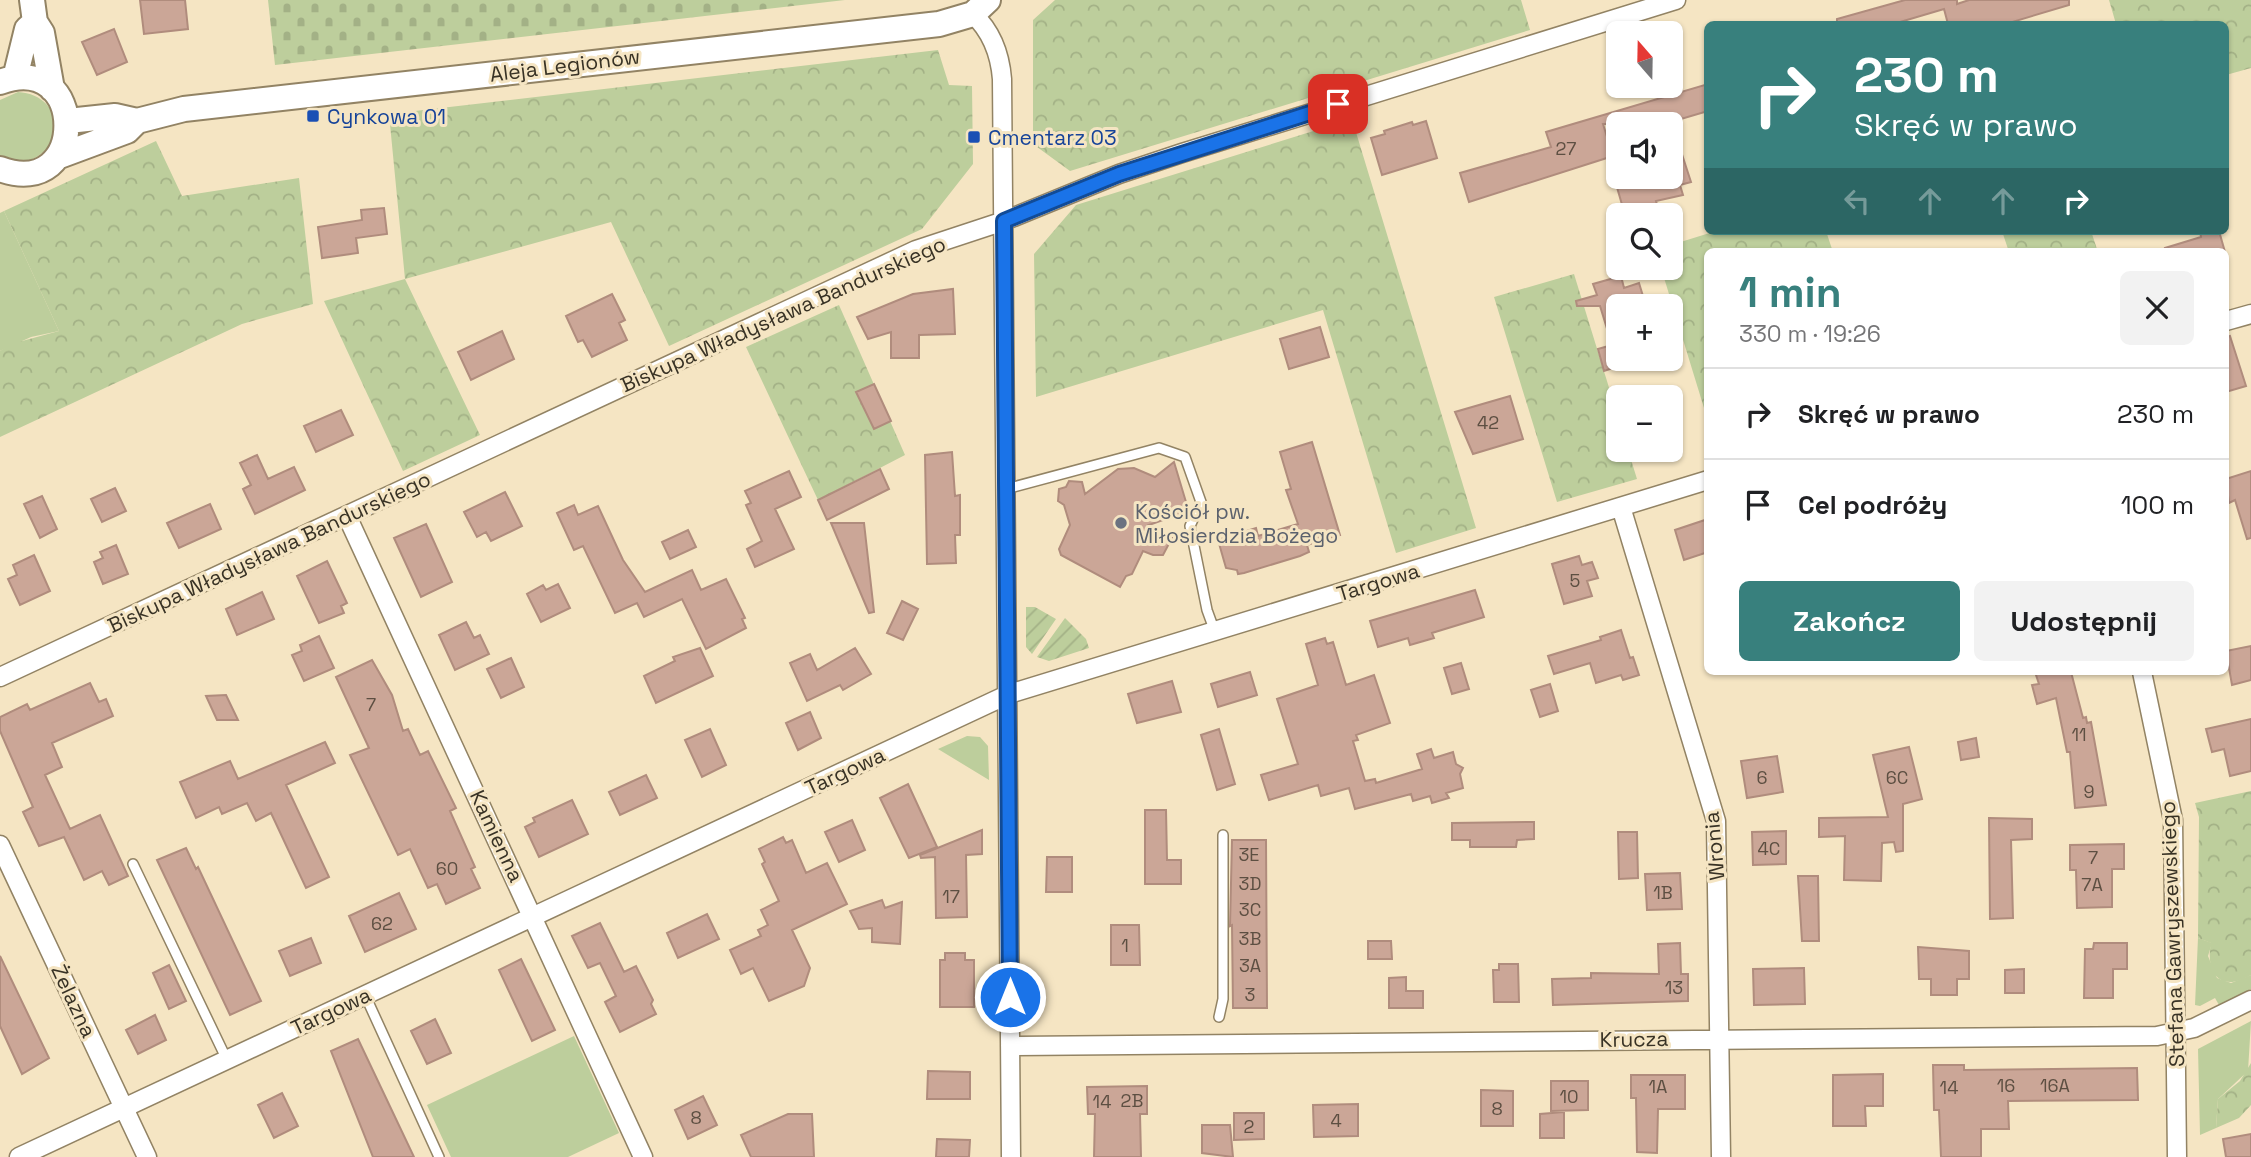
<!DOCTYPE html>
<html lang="pl">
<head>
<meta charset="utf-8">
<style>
	body { margin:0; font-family:"Space Grotesk",sans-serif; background:#f2f2f2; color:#202124; height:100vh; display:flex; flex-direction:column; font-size:26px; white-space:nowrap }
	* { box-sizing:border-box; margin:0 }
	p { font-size:23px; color:#757577 }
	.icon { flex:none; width:38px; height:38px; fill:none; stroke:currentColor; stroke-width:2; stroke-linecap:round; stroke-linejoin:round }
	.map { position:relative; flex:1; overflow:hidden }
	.panel { position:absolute; left:1704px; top:248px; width:525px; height:427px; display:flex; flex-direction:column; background:#fff; border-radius:10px; box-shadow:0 2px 5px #0004 }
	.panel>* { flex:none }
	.hud { position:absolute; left:1704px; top:21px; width:525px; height:214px; border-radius:10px; box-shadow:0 2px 5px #0004; background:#38807d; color:#fff; overflow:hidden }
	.needle { width:46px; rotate:340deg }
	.buttons { position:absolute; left:1606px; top:21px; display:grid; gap:14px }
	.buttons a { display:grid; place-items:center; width:77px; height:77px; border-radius:10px; background:#fff; box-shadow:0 2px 5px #0004; font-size:35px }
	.pin { position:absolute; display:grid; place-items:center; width:60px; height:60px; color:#fff; margin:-30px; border-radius:14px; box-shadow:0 4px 10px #0006 }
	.me { position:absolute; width:77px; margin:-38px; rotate:0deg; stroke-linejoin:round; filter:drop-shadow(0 0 5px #0008) }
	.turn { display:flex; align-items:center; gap:24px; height:147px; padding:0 35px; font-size:32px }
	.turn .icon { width:91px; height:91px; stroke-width:2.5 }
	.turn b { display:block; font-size:49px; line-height:60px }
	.lanes { display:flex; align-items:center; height:66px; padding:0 35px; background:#0003; justify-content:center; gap:35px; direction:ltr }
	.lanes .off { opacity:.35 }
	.round { display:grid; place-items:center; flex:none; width:74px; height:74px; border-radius:10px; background:#f2f2f2 }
	.summary { display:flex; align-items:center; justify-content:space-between; height:119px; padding:0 35px }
	h1 { font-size:42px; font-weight:600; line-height:52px; color:#38807d }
	.primary-button { display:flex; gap:14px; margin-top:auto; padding:14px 35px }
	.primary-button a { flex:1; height:80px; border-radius:10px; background:#38807d; color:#fff; font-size:28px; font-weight:600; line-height:80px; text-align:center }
	.primary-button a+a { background:#f2f2f2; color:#202124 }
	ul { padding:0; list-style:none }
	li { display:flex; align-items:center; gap:21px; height:91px; padding:0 35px; border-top:2px solid #e0e0e0 }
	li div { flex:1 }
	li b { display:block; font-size:26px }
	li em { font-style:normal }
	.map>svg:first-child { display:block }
	.grass { fill:#bdce9c }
	.forest { fill:url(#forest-crowns) }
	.cemetery { fill:url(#cemetery-stones) }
	.garden { fill:url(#garden-furrows) }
	.building { fill:#cba697; stroke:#b08c7d; stroke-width:2 }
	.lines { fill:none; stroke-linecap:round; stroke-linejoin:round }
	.lane-casing { stroke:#928364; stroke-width:12 }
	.street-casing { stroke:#928364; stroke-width:21 }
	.secondary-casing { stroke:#928364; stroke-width:28 }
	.lane { stroke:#fff; stroke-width:9 }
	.street { stroke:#fff; stroke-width:18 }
	.secondary { stroke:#fff; stroke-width:24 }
	.route-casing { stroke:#114b97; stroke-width:18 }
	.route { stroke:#1a73e8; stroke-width:12 }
	.transit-dot { fill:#1a4fb4; stroke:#f5e5c3; stroke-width:2.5 }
	.worship-dot { fill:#6b7280; stroke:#f5e5c3; stroke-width:2.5 }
	.labels { text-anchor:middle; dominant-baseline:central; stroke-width:6; stroke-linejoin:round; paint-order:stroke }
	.number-label { font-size:18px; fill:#5d4f42 }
	.street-label { font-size:21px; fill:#383225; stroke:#f5e5c3 }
	.transit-label { font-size:21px; fill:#164399; stroke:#f5e5c3; text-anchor:start }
	.worship-label { font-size:21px; fill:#5b616d; stroke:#f5e5c3; text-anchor:start }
</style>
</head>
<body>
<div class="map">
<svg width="2251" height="1157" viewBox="0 0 2251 1157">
	<defs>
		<pattern id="forest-crowns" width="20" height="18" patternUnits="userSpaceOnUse" patternTransform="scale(1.75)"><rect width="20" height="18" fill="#bdce9c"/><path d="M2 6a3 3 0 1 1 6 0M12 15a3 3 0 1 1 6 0" fill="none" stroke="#a3b186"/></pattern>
		<pattern id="cemetery-stones" width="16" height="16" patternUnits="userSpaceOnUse" patternTransform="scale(1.75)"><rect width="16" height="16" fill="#bdce9c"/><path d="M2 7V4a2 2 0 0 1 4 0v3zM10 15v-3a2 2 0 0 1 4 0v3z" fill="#a3b186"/></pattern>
		<pattern id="garden-furrows" width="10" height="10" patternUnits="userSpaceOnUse" patternTransform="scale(1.75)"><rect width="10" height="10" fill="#bdce9c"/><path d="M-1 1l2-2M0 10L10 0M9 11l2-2" fill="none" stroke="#a3b186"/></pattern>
	</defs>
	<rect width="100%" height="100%" fill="#f5e5c3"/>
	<path class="grass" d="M18 92C65 95 68 151 24 162L0 155V100Z
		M4 211 59 331 31 337 0 351V213Z
		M967 736 980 737 988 746 989 780 938 749Z
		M2198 938 2212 943 2208 956 2217 978 2231 983 2251 975V989L2219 1005 2215 998 2200 1006 2195 1005Z
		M2251 1021 2248 1071 2218 1099 2216 1128 2200 1135 2198 1049Z
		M574 1036 619 1133 568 1157H451L427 1105Z"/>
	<path class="forest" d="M1055 0H1521L1530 30 1070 171 1033 144V20Z
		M2109 0H2251V68L2226 75V24H2116Z
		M938 50 949 85 972 86 973 164 922 229 669 346 611 222 405 279 480 435 403 471 324 301 405 279 389 114Z
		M1352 119 1476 528 1396 553 1323 310 1036 397 1034 254 1076 205Z
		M156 141 182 196 299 178 313 304 242 324 0 437V351L11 344 59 331 4 211Z
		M1716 231H1826L1833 252H1708V421L1661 268H1671V245Z
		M2002 231H2091L2098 252H2009Z
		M1574 274 1619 420V450H1628L1637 479 1557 502 1494 297Z
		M839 305 905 455 818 500 746 347Z
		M2251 791V975C2221 993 2205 974 2211 943L2198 938 2199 817 2195 803Z
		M2251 1063V1105L2239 1118 2216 1128 2218 1099 2240 1081Z"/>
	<path class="cemetery" d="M268 0H845L275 65Z"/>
	<path class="garden" d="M1026 607H1035L1056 619 1032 654 1026 647Z
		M1065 618 1086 639 1089 648 1049 661 1037 657Z"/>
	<path class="building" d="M140 0H185L188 29 144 34Z
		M1905 0H1957V4L1969 0H2069V5L2012 22 2013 24H1948L1944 9 1900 22V24H1837V19Z
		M114 29 127 62 97 75 82 42Z
		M1708 84V111L1664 124H1603L1613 156 1469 202 1460 173 1551 147 1546 132Z
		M1426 121 1437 158 1382 175 1371 138 1385 134 1384 131 1412 122 1413 125Z
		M1671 133H1675L1691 182 1680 185 1683 195 1656 201 1660 215H1625L1614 177H1671Z
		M384 208 387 234 356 238 358 253 322 258 318 227 362 220 361 210Z
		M2200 231H2219L2225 252H2166L2165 248 2201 237Z
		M1621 276 1624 288 1639 283 1646 306H1619V366L1604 371 1598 349 1612 345 1600 306H1577L1576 301 1597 295 1593 284Z
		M953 289 955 334 919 335V358H891V332L868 339 857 317 913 294Z
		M612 294 625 320 619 323 627 340 592 357 583 340 578 342 566 316Z
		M1320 327 1329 357 1289 369 1280 339Z
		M502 331 514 359 471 380 458 352Z
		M2230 336 2246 386 2226 392V337Z
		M874 384 891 421 874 429 856 392Z
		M1510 396 1523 439 1473 454 1455 412Z
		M341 410 353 435 316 452 304 426Z
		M1312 442 1340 535 1307 545 1309 552 1300 556 1244 573 1238 574 1237 570 1226 568 1218 540 1256 528 1258 536 1298 524 1286 490 1291 489 1280 452Z
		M952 452 955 496 960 495V535H955L956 563 927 564 925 455Z
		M257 455 268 479 294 467 305 490 255 514 243 489 251 485 240 463Z
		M1174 462 1186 502 1185 512 1149 525 1172 538 1163 555H1153L1143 551 1132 574 1126 576 1120 587 1061 555 1059 549 1070 525 1064 505 1058 501 1059 489 1066 487 1069 481 1082 482 1085 494 1118 469 1134 468 1155 477Z
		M880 469 889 489 827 520 818 500Z
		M789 471 801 497 775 509 794 549 755 567 747 549 762 541 746 505 751 503 745 491Z
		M2251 471V538L2247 539 2235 500 2229 503 2226 479Z
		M115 488 126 511 102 522 91 499Z
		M505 492 522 526 491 541 486 532 477 537 464 512Z
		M42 496 57 529 40 538 24 504Z
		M210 504 221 529 179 548 167 523Z
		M574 505 578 515 598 506 623 560 645 592 692 570 701 590 726 579 745 618 742 619 746 628 706 649 682 599 644 617 637 603 615 613 583 546 574 550 557 513Z
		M1708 519V552L1684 560 1675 530Z
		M831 523H864L874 612 869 613Z
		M426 524 452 582 421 597 394 538Z
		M688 530 696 547 670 559 662 542Z
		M116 545 128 574 103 584 94 562 103 558 100 552Z
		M34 555 50 591 20 605 8 579 17 575 13 565Z
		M1579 556 1582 565 1592 562 1598 578 1587 581 1592 596 1564 604 1552 564Z
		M327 561 347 603 341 606 344 613 319 623 297 576Z
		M558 584 570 608 541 622 527 594 543 585 546 590Z
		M1475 590 1484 617 1432 633 1434 638 1410 645 1408 638 1378 647 1370 621Z
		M262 592 274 619 237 635 226 609Z
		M902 601 918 609 903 640 887 633Z
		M466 622 474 638 480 635 489 654 455 670 439 635Z
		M1621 630 1630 658 1633 657 1639 675 1623 680 1621 675 1596 683 1590 663 1554 674 1548 656 1601 640 1600 637Z
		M319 636 334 668 304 681 292 655 302 651 300 645Z
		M1325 638 1327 644 1333 642 1346 685 1374 675 1390 723 1356 735 1358 740 1353 741 1365 781 1375 779 1376 783 1422 769 1417 754 1431 749 1434 758 1453 752 1456 764 1463 768 1460 774 1463 788 1446 793 1449 798 1432 803 1430 796 1413 801 1411 794 1355 809 1349 788 1321 796 1318 785 1269 800 1261 775 1298 764 1277 699 1318 685 1306 644Z
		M2251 646V680L2232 685 2226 651Z
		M700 648 713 676 656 703 644 676 675 661 673 657Z
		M855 648 871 674 843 690 840 685 807 701 790 663 810 654 817 670Z
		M511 658 524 687 501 698 487 669Z
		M372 660 392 695 403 731 408 729 420 755 428 751 456 808 450 811 475 867 471 869 480 888 446 904 437 884 428 888 410 849 398 855 350 755 369 748 336 677Z
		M1461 663 1469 689 1452 694 1444 668Z
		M1250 672 1257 695 1218 707 1211 684Z
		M2035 672H2071L2083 718 2086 717 2087 723 2091 722 2106 805 2075 808 2070 752H2067L2056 698 2037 704 2032 685 2039 684Z
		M1172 681 1181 712 1137 723 1128 694Z
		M90 683 99 702 106 699 113 716 52 743 62 767 45 775 70 829 100 815 128 876 109 885 102 871 84 880 64 837 39 846 23 812 33 807 0 731V717L27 704 30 710Z
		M1550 684 1558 711 1540 717 1531 690Z
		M226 695 238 720H217L206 696Z
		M810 712 821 738 798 750 786 723Z
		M2251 719V771L2230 776 2224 749 2212 752 2206 729Z
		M710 729 726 765 702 777 685 740Z
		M1219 729 1235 784 1217 790 1201 735Z
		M1976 738 1979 757 1961 760 1958 742Z
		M325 742 335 763 286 785 329 877 306 888 271 813 256 821 247 803 222 814 219 807 196 818 180 782 230 761 238 779Z
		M1909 747 1922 799 1903 804V851L1896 852 1894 842 1882 843 1881 881 1844 880 1845 836 1819 837V818L1888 817 1873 755Z
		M1777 756 1783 792 1747 798 1741 761Z
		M646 775 657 798 620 815 609 792Z
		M908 784 937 847 909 858 880 798Z
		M572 800 588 834 539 857 525 827 535 822 533 818Z
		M1145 810H1166L1167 860H1181V884H1145Z
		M1989 818 2032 819V839L2011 840 2013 918 1990 919Z
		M852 820 865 850 839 862 825 832Z
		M1534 822V839L1517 840 1516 847H1470V840H1452V823Z
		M982 830V854L966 855 967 917 936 918 935 857 921 858 920 855Z
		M1786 831V864L1753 865 1752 832Z
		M1618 832H1637L1638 878 1619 879Z
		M783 837 786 843 792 840 806 873 827 863 847 904 792 930 810 968 804 986 769 1001 753 968 741 974 730 950 761 936 758 930 768 925 761 910 779 901 762 864 765 862 759 849Z
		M1232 840H1266L1267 1008H1233L1232 925 1230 926Z
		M2124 844V869H2112V907L2077 908 2076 870H2070V845Z
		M186 848 196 869 198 867 261 1001 230 1015 157 860Z
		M1047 857H1072V892H1046Z
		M1680 873 1682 909 1647 910 1645 874Z
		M1798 876H1818L1819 941H1802Z
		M399 893 416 929 365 952 349 916Z
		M882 900 885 908 902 902 900 944 872 942V928L859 929 850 911Z
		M707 914 719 939 678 958 667 933Z
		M600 923 624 972 636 966 653 1000 651 1004 656 1014 620 1032 605 1002 616 996 600 963 588 968 572 936Z
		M1111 925H1139L1140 965H1111Z
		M311 938 321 963 290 976 279 951Z
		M1368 941H1391L1392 959H1368Z
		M1680 943 1681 974H1688V1001L1553 1005 1552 979 1591 978V973L1659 974 1658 944Z
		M2094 943H2127V969H2113V998H2084L2085 949H2093Z
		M1918 947 1969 951V979H1957V995H1931V979H1919Z
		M945 953H965V960H974V1007H940V960H945Z
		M0 956 49 1058 22 1074 0 1026Z
		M521 959 555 1030 532 1041 499 970Z
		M1499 964H1518L1519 1002H1494L1493 970H1499Z
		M169 965 186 1001 169 1009 153 973Z
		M1804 968 1805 1004 1754 1005 1753 969Z
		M2024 969V993H2005V970Z
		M1406 977V991H1423V1008H1389V978Z
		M155 1015 166 1040 138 1054 126 1030Z
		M435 1019 451 1053 427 1064 411 1031Z
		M358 1039 395 1117 414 1157H373L331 1051Z
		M1933 1065H1964V1070L2137 1068 2138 1100 2008 1101 2009 1129H1981V1157H1941L1939 1110H1934Z
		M928 1071 970 1072V1099H927Z
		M1883 1074V1106H1865L1866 1126H1833V1075Z
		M1631 1075H1685V1109H1658L1657 1153 1637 1152 1636 1098H1631Z
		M1551 1081H1588V1110L1551 1111Z
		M1147 1086V1114H1140L1141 1157H1094L1095 1114H1088L1087 1087Z
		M1481 1090 1513 1091V1126H1481Z
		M282 1093 298 1126 274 1138 258 1105Z
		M703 1096 717 1125 688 1139 675 1110Z
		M1358 1104V1136L1314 1137 1313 1105Z
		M1564 1112V1138H1540V1114Z
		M1234 1113H1264V1139L1234 1140Z
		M788 1114H812L814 1157H751L741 1135Z
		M1202 1125H1230L1233 1157 1202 1153Z
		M2251 1134V1157H2226L2223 1139Z
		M937 1139 970 1140 969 1157H936Z"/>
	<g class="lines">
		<defs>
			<path id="lane" d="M1006 489 1159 448 1185 457 1201 502 1190 526 1207 610 1215 632
				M133 864 227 1060
				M365 995 439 1157
				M1219 1017 1223 999V835"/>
			<path id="street" d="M973 14C991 31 1000 54 1002 79L1011 1157
				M2226 321 2251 314
				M1621 507 1716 821 1721 1157
				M347 516 643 1157
				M2142 672 2173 820 2177 1157
				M0 677 916 250 1004 221 1119 174 1182 153 1676 0
				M0 845 147 1157
				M1010 1046 2157 1036 2194 1028 2251 1000
				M19 1157 1009 694 1708 480"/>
			<path id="secondary" d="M32 0 35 22 42 33 52 89
				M15 78 27 29 35 22
				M0 82C88 49 89 202 0 169
				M68 121 115 116 137 121
				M57 157 127 131 137 121 184 109 939 24 973 14 988 0"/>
		</defs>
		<use href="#lane" class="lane-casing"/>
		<use href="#street" class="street-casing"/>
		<use href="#secondary" class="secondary-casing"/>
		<use href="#lane" class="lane"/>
		<use href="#street" class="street"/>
		<use href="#secondary" class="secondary"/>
	</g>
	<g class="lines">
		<defs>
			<path id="route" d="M1010 997 1004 221 1119 174 1338 104"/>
		</defs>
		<use href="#route" class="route-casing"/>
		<use href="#route" class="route"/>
	</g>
	<g class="transit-dot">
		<rect x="306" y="109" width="14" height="14" rx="3.5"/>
		<rect x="967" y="130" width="14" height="14" rx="3.5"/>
	</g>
	<circle class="worship-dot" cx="1121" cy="523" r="7"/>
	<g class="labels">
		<g class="number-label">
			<text x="1566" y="148">27</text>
			<text x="1488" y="422">42</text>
			<text x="1575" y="580">5</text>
			<text x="371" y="704">7</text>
			<text x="2079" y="734">11</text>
			<text x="1762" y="777">6</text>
			<text x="1897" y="777">6C</text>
			<text x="2089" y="791">9</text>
			<text x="1769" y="848">4C</text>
			<text x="1249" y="854">3E</text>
			<text x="2093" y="857">7</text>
			<text x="447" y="868">60</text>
			<text x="1250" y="883">3D</text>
			<text x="2092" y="884">7A</text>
			<text x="1663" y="892">1B</text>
			<text x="951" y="896">17</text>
			<text x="1250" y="909">3C</text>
			<text x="382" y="923">62</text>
			<text x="1250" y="938">3B</text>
			<text x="1125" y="945">1</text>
			<text x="1250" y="965">3A</text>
			<text x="1674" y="987">13</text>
			<text x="1250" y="994">3</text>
			<text x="2006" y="1085">16</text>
			<text x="2055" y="1085">16A</text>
			<text x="1658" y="1086">1A</text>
			<text x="1949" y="1087">14</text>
			<text x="1569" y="1096">10</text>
			<text x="1132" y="1100">2B</text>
			<text x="1102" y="1101">14</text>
			<text x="1497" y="1108">8</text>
			<text x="696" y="1117">8</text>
			<text x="1336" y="1120">4</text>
			<text x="1249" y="1126">2</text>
		</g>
		<g class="street-label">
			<text transform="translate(565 65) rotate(-7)">Aleja Legionów</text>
			<text transform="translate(783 314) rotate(-24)">Biskupa Władysława Bandurskiego</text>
			<text transform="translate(269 552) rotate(-25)">Biskupa Władysława Bandurskiego</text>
			<text transform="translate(1378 582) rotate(-17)">Targowa</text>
			<text transform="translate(845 771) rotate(-25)">Targowa</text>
			<text transform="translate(497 836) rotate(65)">Kamienna</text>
			<text transform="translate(1714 846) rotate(-95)">Wronia</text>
			<text transform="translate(2172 934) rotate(-92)">Stefana Gawryszewskiego</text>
			<text transform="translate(74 1001) rotate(65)">Żelazna</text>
			<text transform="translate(331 1011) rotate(-25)">Targowa</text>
			<text transform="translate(1634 1039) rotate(-1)">Krucza</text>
		</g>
		<g class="transit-label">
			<text x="327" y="116">Cynkowa 01</text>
			<text x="988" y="137">Cmentarz 03</text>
		</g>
		<g class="worship-label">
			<text x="1135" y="511">Kościół pw.<tspan x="1135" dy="24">Miłosierdzia Bożego</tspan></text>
		</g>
	</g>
</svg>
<div class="buttons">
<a><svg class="needle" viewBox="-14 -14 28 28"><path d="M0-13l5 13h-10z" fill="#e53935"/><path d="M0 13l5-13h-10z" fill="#757577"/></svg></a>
<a><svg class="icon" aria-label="sound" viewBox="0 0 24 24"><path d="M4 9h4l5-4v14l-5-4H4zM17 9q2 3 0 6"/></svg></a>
<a><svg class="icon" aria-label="search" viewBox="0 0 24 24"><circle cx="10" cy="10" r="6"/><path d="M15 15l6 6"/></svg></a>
<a>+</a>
<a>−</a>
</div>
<div class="pin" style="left:1338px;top:104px;background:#d93025"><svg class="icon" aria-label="arrive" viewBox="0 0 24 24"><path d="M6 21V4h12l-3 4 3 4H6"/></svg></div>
<svg class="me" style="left:1010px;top:997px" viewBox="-20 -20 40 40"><circle r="17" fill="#1a73e8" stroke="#fff" stroke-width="3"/><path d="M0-11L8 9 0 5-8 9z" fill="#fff"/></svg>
<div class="hud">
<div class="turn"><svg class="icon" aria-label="right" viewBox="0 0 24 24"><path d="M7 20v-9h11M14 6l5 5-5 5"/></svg><div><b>230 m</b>Skręć w prawo</div></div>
<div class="lanes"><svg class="icon off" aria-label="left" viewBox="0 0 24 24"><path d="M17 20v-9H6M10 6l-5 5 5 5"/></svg><svg class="icon off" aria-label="ahead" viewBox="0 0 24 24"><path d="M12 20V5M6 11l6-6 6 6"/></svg><svg class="icon off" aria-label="ahead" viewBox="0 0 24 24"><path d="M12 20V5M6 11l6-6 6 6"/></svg><svg class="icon" aria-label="right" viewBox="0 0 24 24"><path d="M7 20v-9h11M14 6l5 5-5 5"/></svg></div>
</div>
<section class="panel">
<div class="summary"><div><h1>1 min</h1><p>330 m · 19:26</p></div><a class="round"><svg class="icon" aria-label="close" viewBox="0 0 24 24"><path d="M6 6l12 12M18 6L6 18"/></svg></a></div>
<ul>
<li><svg class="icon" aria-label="right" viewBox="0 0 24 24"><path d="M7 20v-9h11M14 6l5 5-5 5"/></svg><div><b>Skręć w prawo</b></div><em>230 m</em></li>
<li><svg class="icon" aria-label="arrive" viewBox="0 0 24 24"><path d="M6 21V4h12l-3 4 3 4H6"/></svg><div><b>Cel podróży</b></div><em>100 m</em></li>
</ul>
<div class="primary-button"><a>Zakończ</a><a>Udostępnij</a></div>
</section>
</div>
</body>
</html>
